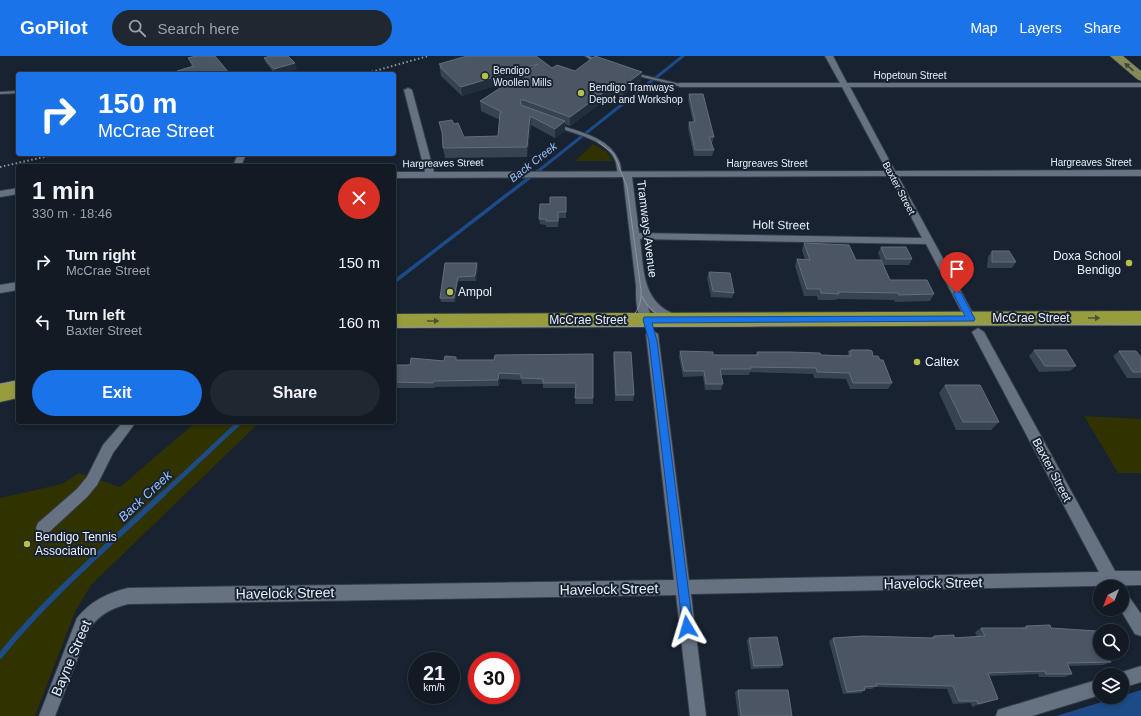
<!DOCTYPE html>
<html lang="en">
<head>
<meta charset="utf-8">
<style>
	body { margin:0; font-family:Arial,sans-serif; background:#1f2731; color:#f1f3f6; height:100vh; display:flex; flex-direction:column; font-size:15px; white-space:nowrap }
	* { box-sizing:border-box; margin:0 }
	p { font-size:13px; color:#9ca1a6 }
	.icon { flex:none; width:22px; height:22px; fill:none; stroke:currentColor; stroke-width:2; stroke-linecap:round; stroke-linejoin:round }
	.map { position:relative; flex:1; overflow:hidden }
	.details { position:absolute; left:16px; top:108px; width:380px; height:260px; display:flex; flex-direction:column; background:#121a24; border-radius:4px; box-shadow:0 2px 6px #0003,0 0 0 1px #313841 }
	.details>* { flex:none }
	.hud { position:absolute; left:16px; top:16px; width:380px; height:84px; border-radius:4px; box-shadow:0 2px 6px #0003,0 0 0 1px #313841; background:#1a73e8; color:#fff; overflow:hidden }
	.needle { width:26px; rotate:222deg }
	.fabs { position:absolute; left:1093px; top:524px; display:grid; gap:8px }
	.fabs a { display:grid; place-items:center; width:36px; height:36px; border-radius:50%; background:#121a24; box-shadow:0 2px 6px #0003,0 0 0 1px #313841; font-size:20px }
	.speed { position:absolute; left:408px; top:596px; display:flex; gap:8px; font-size:20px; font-weight:700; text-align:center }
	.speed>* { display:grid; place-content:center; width:52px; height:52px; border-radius:50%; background:#121a24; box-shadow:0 2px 6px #0003,0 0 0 1px #313841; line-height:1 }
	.speed small { font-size:10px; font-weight:400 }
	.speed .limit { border:6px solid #d22; background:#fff; color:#111 }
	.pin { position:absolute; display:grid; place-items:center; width:34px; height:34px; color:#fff; margin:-41px -17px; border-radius:50% 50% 50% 0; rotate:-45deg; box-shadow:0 0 4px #0007 }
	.pin .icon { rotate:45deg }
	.me { position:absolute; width:44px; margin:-22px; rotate:353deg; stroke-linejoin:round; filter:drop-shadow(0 0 3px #0008) }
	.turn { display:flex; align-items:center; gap:14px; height:84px; padding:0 16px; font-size:18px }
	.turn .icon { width:52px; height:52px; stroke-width:2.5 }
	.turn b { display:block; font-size:28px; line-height:34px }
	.round { display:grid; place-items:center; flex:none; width:42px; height:42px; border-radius:21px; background:#1f2731 }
	.head { display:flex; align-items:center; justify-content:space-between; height:68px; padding:0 16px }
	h1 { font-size:24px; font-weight:700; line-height:30px }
	.button { display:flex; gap:8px; margin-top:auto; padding:8px 16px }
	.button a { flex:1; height:46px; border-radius:24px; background:#1a73e8; color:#fff; font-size:16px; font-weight:700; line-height:46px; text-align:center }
	.button a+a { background:#1f2731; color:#f1f3f6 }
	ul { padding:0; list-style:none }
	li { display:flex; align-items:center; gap:12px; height:60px; padding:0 16px }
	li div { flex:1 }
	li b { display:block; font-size:15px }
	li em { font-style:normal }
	header { display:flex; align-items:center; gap:24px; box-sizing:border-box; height:56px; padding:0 20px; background:#1a73e8; color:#fff }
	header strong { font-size:19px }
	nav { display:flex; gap:22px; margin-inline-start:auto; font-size:14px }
	.search { width:280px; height:36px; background:#1f2731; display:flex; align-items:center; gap:10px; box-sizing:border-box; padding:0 14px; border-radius:22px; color:#9ca1a6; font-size:15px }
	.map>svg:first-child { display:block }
	.green { fill:#303200 }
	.water { fill:#1c4b87 }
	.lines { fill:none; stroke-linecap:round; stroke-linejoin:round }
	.stream-far3 { stroke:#1c4b87; stroke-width:3 }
	.stream-far2 { stroke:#1c4b87; stroke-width:3.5 }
	.stream-far1 { stroke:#1c4b87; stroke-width:4.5 }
	.stream { stroke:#1c4b87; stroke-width:5.5 }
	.lane-casing { stroke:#363d49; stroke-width:2 }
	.street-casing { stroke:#363d49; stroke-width:2 }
	.primary-casing { stroke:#363d49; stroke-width:1 }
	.highway-casing { stroke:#363d49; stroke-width:2 }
	.lane { fill:#667282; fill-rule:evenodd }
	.street { fill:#667282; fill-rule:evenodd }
	.primary { fill:#838c58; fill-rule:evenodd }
	.highway { fill:#979d3c; fill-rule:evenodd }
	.tram { stroke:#8d95a0; stroke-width:1 }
	.rail { stroke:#8d95a0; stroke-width:2; stroke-dasharray:1.5 2.5; stroke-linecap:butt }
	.wall { fill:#384351 }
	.shaded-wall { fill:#232e3c }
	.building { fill:#4b5563; stroke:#646e7a }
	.oneway { fill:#3d473e }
	.oneway2 { fill:#4b5335 }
	.route { fill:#1a73e8; stroke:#114b97 }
	.poi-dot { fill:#b9c046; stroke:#182230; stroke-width:1.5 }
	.labels { text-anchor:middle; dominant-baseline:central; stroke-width:4; stroke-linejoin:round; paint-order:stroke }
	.far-poi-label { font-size:10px; fill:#e9eff9; stroke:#182230; text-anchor:start }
	.far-street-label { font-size:10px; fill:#e9eff9; stroke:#182230 }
	.far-water-label { font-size:11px; font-style:italic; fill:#9cc3f7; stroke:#182230 }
	.street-label { font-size:12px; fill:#e9eff9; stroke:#182230 }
	.poi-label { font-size:12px; fill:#e9eff9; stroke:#182230; text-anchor:start }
	.water-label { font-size:13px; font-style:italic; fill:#9cc3f7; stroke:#182230 }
	.near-street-label { font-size:14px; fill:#e9eff9; stroke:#182230 }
</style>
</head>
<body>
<header>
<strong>GoPilot</strong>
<div class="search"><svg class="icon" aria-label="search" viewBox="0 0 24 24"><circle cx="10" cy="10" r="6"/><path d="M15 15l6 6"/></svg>Search here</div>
<nav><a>Map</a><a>Layers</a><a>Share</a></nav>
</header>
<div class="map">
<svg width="1141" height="660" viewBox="0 0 1141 660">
	<rect width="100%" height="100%" fill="#182230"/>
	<path class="green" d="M593 88 606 95 613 105H575Z
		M1084 360 1141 363V417H1118Z
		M196 366H260L91 529 75 556 35 660H0V442L62 428 79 417 120 431Z"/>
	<path class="water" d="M1141 634V660H1056Z"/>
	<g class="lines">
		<path class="stream-far3" d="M537 116 683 0"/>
		<path class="stream-far2" d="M394 226 538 115"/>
		<path class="stream-far1" d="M163 438 240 366"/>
		<path class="stream" d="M0 600C48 540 108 490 164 437"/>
		<defs>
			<path id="lane" d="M585 0H589L599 6 596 7Z
				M634 17 680 28 682 29 680 30 634 19Z
				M18 35V37L0 38V36Z
				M557 69H559C580 76 610 82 619 105 621 109 621 115 622 120V121H618V120C617 115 617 109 615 104 607 84 575 78 557 71Z"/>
			<path id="street" d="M825 0H833L847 27H1141V31H850L895 115 1141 114V120H898L976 263 971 267 967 266 926 188 640 183C644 216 642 249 680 260L681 263 676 267C665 264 656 260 648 251L652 263 647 267C635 263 636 240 636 230L623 121 394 122V116H425L404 34 408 32 412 34 434 116 887 115 842 31H680L676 29 680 27H840ZM890 120 922 182 639 177 632 121Z
				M238 98H246L241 110H233Z
				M18 132V138L0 141V135Z
				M18 226V234L0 237V229Z
				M978 272 984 276 1115 515H1141V529L691 538 706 660H690L676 539 128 548C111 552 99 559 89 573L55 660H39L77 562C91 545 107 537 128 532L674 524 646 278 652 274 658 278 689 524 1099 516 972 276Z
				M123 366H136L113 397 97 429 87 441 48 477 43 479 38 477 36 472 38 467 77 433 87 421 103 389Z
				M1122 535 1127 538 1141 558V580L1135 578 1120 553H1122Z
				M1141 610V626L1122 632V619L1116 618Z
				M1100 623V639L1032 660H996L998 654 1004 652Z"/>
			<path id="primary" d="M1110 0H1123L1141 15V25L1137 23Z"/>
			<path id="highway" d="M1141 255V269L394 272V258Z
				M18 324V342L0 346V328Z"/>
		</defs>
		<use href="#lane" class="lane-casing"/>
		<use href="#street" class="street-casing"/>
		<use href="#primary" class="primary-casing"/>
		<use href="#highway" class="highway-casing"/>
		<use href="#lane" class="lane"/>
		<use href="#street" class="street"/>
		<use href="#primary" class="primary"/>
		<use href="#highway" class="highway"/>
		<path class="tram" d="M598 86 614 98 627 131 641 234C642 251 635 263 618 268
			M642 240C649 256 662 263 678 268
			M394 271 749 270 822 267 1141 269
			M0 328 18 325"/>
		<path class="rail" d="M364 18 428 0
			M0 111 57 98"/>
	</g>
	<path class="wall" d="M188 2 230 18H179L177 15 192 11Z
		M264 2 297 13 278 18H275L266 7Z
		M439 8 552 12 575 15 641 25 622 40 615 37 570 70 565 68V75L555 82 531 69 527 101 445 102 443 92V81L439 66 454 68 464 81 498 80 500 64 481 55 480 45 510 25 462 40 441 20Z
		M689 38 714 81 712 87H711L714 94 712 100H694L688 72 689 66H693L688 44Z
		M566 141V162H559L558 171H546V169L540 168 539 163 550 148Z
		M804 187 856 204 882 207 878 197 881 191 912 203 909 209H883L890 224 934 238 930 245 895 246 894 244 837 243 836 244H818L817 240H804L795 210 797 203 805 204 802 194Z
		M992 195 1016 206 1012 212H987L988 201Z
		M445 207 478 212 476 225H458L455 246H441L440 242Z
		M709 216 734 237 732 242 711 241 707 222Z
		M851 294 873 300 892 327 888 333H850L846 323 814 322 813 318 750 316 749 319H721L723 328 721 334H705L703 320 683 321 679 301 680 295 713 299H756L757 296 821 299 847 300 849 295H851Z
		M1034 294 1076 310 1070 315 1039 316 1029 300Z
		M1119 295 1141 301V322H1127L1113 300Z
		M614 296 634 339 633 345H615L613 301Z
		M593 298V348H575L576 332H543V328H522L521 324 500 323 499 330 435 331V332H395L394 335V309H410L444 305 494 304Z
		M945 329 999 366 991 374H956L939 337Z
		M1026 570 1051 572 1110 597 1107 599 1111 606 1103 609 1068 610 1072 618 1065 621H1039L1038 618 989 620 991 645 972 651 971 647 953 648 947 633 875 631 872 633H865V634L861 637 843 638 829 585 833 582H930L934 580 954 582 977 581 975 576 981 572H1021Z
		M749 582 783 609 780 612 751 613 747 585Z
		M738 634 792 660H738L735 636Z"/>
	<path class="shaded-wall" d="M295 7 297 13 278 18H276L274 13Z
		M538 8V17L462 40 461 31Z
		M642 16 641 25 622 40 623 30Z
		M615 28V37L570 70V61Z
		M530 60 531 69 527 101V91Z
		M565 65V75L555 82V73Z
		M477 207 478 212 476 225 475 220Z
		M458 221V225L455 246 454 242Z
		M499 317 500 323 499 330 498 324Z
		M998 643 991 645 972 651 978 648Z"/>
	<path class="building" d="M196 0H215L230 18H180L177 15 194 10 188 2Z
		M270 0H288L295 7 274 13 264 2Z
		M467 0H536L552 12 557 9 575 15 595 0 642 16 623 30 615 28 570 61 524 44H520L521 49 565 65 555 73 530 60 527 91 443 92 442 76 439 66 452 64 454 68 458 67 464 81 498 80 500 57 502 56 480 45 538 8 461 31 440 11 442 10 439 8Z
		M689 38H703L714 81H709L714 94H695L689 66H695Z
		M550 141H566V156H558V165H546V163H539L540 148H550Z
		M804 187 849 189 856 204H881L890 224H927L934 238 899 239 898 237 838 236 839 238 821 237 820 233H807L797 203 810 204Z
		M881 191H906L912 203H886Z
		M992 195H1009L1016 206H992Z
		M445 207H477L475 220 458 221 454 242H440Z
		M709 216 730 217 734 237 713 235Z
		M851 294H869L872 295 873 300H878L880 304H883L892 327H853L849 317 817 316 816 312 750 311 751 313H720L723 328H706L704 315H684L680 295 713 296V299H758L757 296H790L820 297 821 299 851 300 849 295H852Z
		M1034 294H1066L1076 310H1045Z
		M1119 295H1136L1141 301V316H1133Z
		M614 296H631L634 339H616Z
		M593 298V342H575L576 327H543V323L521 322V318L499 317 498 324 434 325 433 327 394 326V309H410L411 302 444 305 445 300 456 301V304H494L495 299Z
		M945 329H980L999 366H963Z
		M1050 569 1051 572 1097 575 1100 580V597H1110L1107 598 1111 606 1067 607 1072 618H1046L1045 615 988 617 998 643 978 648 977 645H959L953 630 876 628 877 630 864 631 865 634 847 636 833 582 863 580 934 582V580L954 579V582L985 580 981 572H1027L1026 570Z
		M777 581 783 609 754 610 749 582Z
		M738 634H788L792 660H741Z"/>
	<defs><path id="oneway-solid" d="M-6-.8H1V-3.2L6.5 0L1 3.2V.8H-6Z"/></defs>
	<use class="oneway" href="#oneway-solid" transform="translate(1129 11) rotate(-139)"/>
	<g class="oneway2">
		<use href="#oneway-solid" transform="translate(1094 262)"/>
		<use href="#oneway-solid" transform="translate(433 265)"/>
	</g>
	<path class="route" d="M957 234 961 237 975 263 974 265 652 267 657 285 693 571 691 575 687 577 683 575 649 285 643 264 644 261 965 260 953 237Z"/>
	<g class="poi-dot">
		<circle cx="485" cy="20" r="4"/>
		<circle cx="581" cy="37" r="4"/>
		<circle cx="1129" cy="207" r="4"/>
		<circle cx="450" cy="236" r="4"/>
		<circle cx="917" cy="306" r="4"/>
		<circle cx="27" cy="488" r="4"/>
	</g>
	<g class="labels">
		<g class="far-poi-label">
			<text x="493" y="14">Bendigo<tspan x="493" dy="12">Woollen Mills</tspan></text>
			<text x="589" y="31">Bendigo Tramways<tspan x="589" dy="12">Depot and Workshop</tspan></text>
		</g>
		<g class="far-street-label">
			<text x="910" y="19">Hopetoun Street</text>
			<text x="1091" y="106">Hargreaves Street</text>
			<text transform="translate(443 107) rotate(-1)">Hargreaves Street</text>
			<text x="767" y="107">Hargreaves Street</text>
			<text transform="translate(899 132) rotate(62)">Baxter Street</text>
		</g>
		<g class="far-water-label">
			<text transform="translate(533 106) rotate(-38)">Back Creek</text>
		</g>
		<g class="street-label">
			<text transform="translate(781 169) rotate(1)">Holt Street</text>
			<text transform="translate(647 173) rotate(83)">Tramways Avenue</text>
			<text x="1031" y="262">McCrae Street</text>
			<text x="588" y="264">McCrae Street</text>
			<text transform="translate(1052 414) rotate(62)">Baxter Street</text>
		</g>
		<g class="poi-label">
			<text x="1121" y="200" text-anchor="end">Doxa School<tspan x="1121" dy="14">Bendigo</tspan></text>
			<text x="458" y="236">Ampol</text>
			<text x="925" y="306">Caltex</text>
			<text x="35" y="481">Bendigo Tennis<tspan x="35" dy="14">Association</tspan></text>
		</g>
		<g class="water-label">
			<text transform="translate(145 440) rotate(-43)">Back Creek</text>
		</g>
		<g class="near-street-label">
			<text transform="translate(933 527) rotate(-1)">Havelock Street</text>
			<text transform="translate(609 533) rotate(-1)">Havelock Street</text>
			<text transform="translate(285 537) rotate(-1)">Havelock Street</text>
			<text transform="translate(71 602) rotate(-67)">Bayne Street</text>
		</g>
	</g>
</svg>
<div class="fabs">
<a><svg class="needle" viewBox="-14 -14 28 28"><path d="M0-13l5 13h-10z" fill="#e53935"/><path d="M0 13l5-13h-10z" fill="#9ca1a6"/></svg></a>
<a><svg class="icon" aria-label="search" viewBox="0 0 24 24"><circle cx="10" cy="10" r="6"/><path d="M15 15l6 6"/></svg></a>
<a><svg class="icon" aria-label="layers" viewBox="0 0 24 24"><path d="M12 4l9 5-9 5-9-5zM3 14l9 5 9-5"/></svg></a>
</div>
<div class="speed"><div>21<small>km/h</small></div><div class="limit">30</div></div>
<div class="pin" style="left:957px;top:237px;background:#d93025"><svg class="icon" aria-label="arrive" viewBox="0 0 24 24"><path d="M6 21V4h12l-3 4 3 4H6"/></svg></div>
<svg class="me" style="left:687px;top:571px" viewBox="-20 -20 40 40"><path d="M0-17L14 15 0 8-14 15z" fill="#1a73e8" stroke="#fff" stroke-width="4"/></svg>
<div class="hud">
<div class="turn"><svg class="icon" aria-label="right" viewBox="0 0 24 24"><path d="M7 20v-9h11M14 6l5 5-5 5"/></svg><div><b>150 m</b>McCrae Street</div></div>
</div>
<section class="details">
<div class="head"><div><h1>1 min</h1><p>330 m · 18:46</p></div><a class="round" style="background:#d93025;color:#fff"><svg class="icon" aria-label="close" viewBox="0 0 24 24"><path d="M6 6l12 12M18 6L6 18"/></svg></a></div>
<ul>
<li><svg class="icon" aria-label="right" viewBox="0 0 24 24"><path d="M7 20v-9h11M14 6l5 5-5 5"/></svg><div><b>Turn right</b><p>McCrae Street</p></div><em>150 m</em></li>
<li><svg class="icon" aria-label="left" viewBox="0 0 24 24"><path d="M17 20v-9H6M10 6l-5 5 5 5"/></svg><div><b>Turn left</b><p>Baxter Street</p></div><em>160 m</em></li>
</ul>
<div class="button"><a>Exit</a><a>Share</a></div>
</section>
</div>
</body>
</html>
